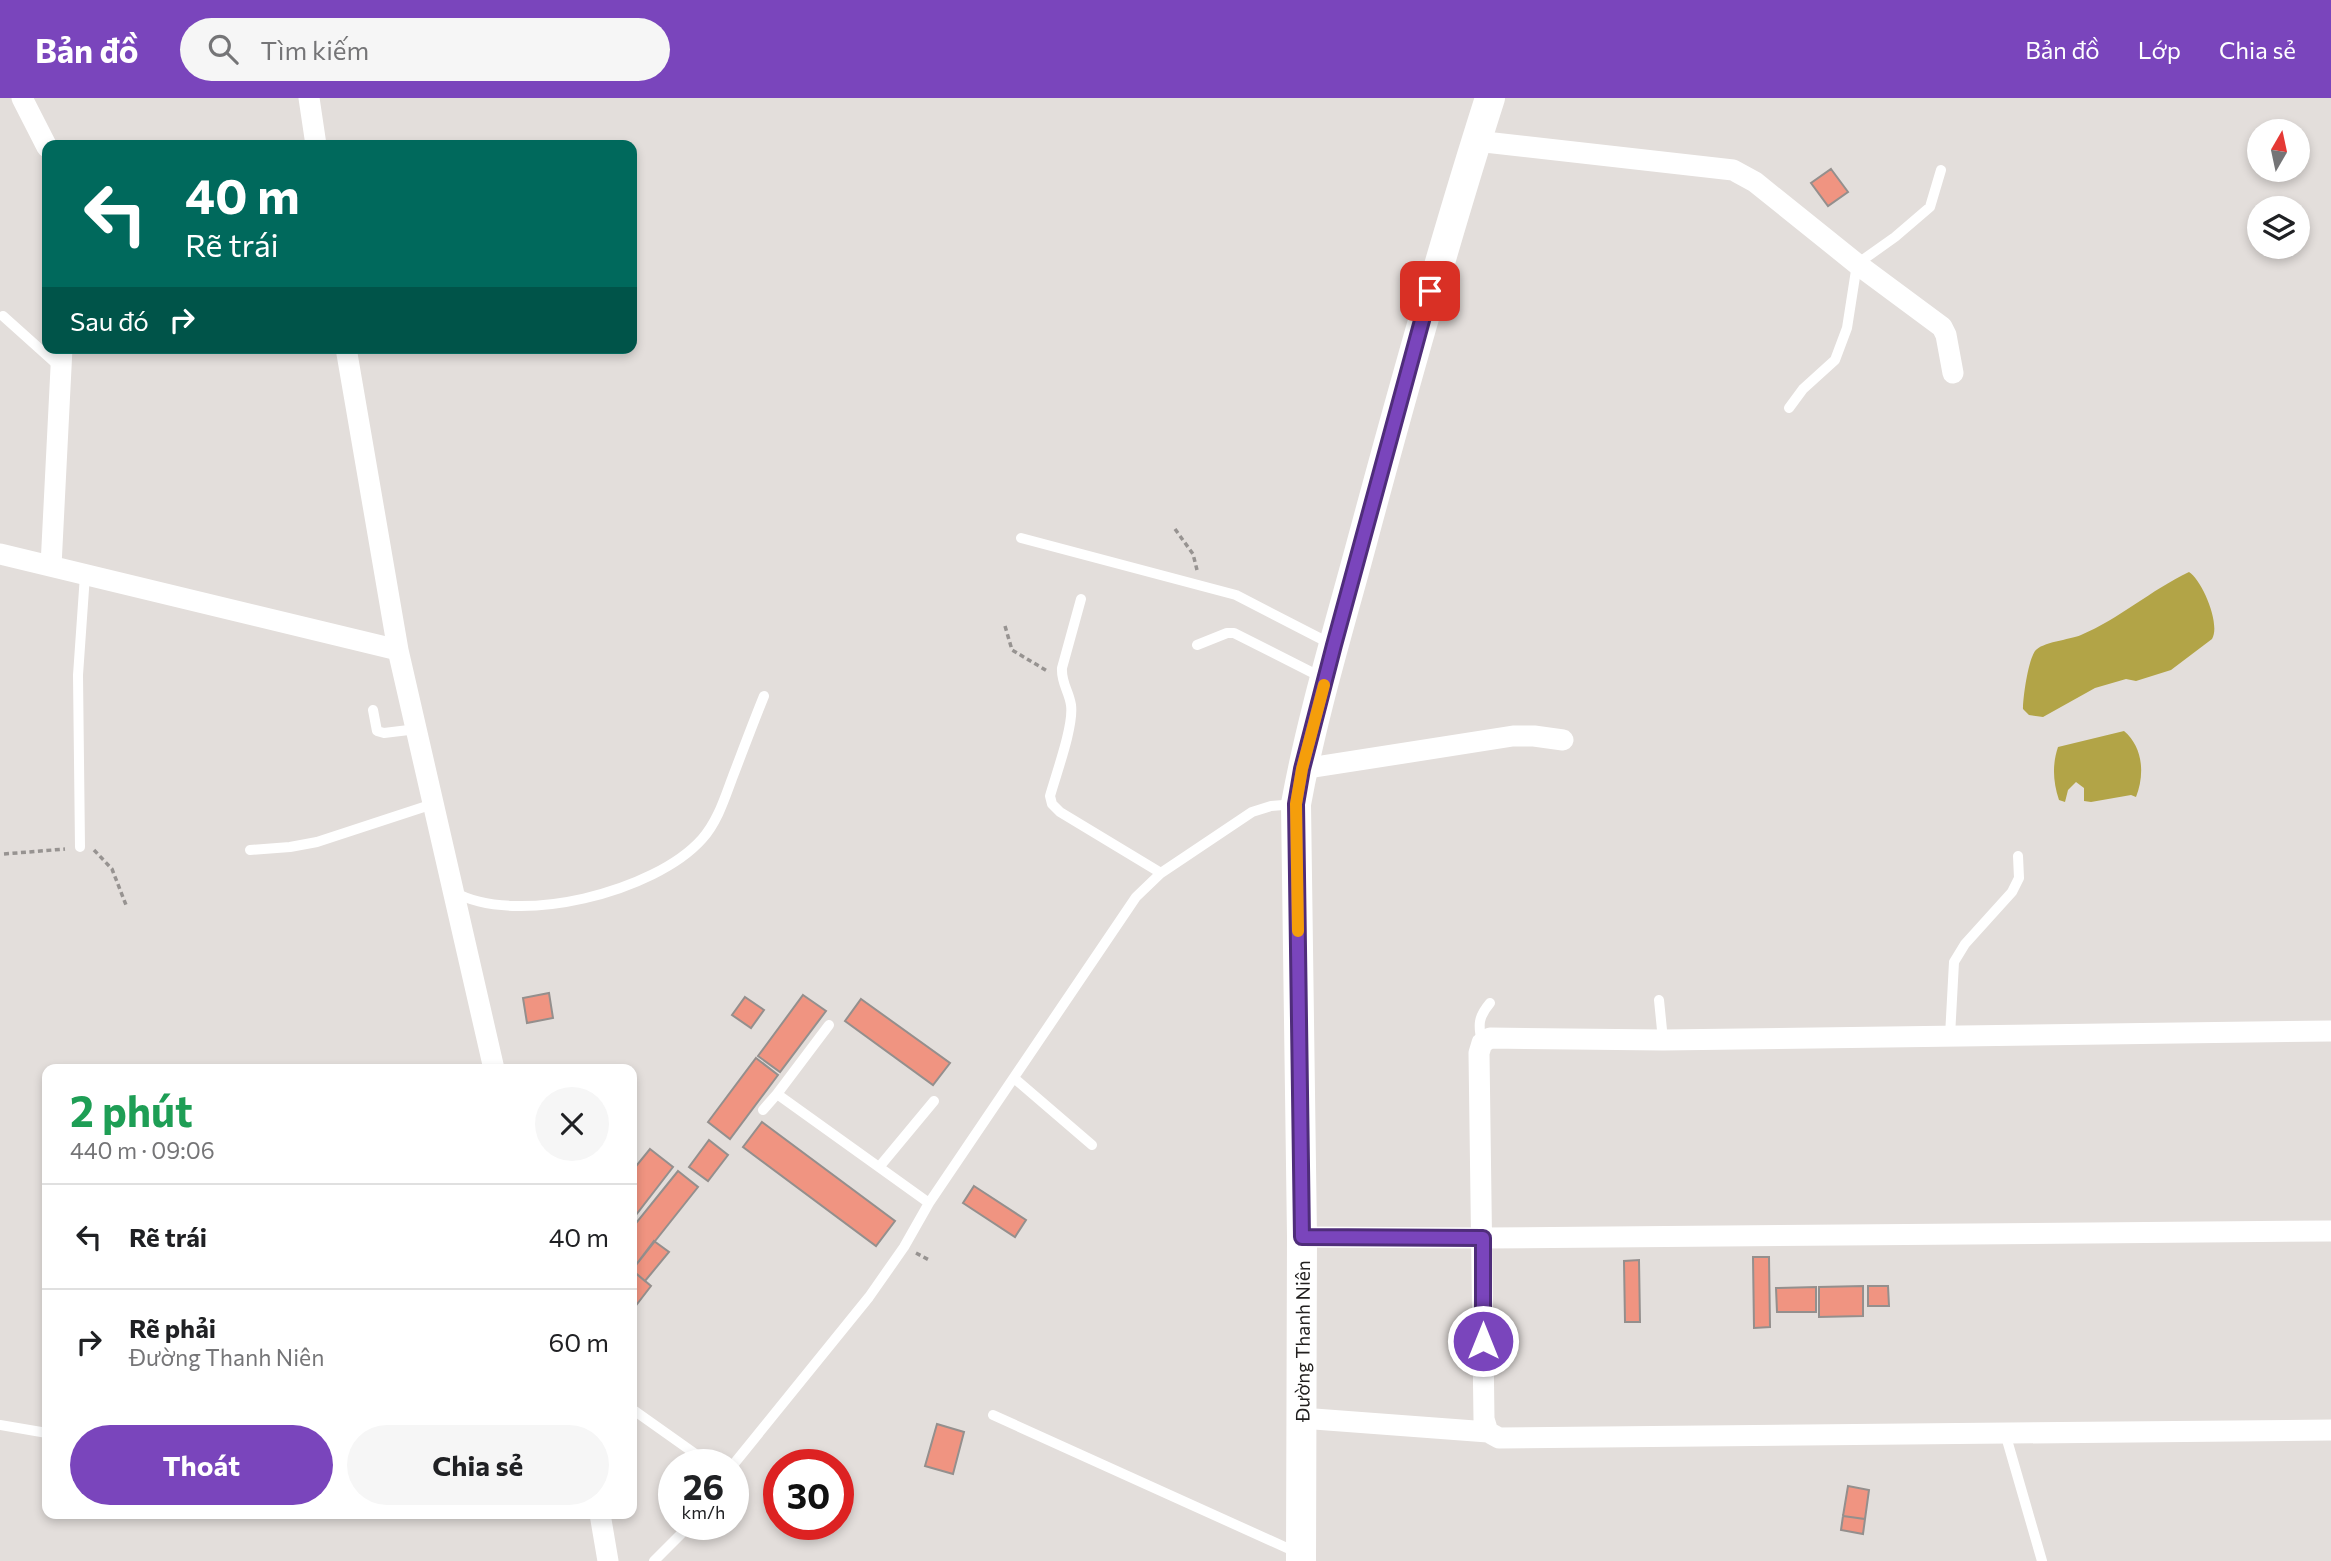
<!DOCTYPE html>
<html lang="vi">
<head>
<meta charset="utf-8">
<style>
	body { margin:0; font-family:Commissioner,sans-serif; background:#f6f6f6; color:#202124; height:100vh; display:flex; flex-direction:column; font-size:26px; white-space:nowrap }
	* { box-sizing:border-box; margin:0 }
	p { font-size:23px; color:#757577 }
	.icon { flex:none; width:38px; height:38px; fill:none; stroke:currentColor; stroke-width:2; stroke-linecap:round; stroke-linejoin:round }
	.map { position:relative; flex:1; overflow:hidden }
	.panel { position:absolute; left:42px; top:966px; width:595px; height:455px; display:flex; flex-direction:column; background:#fff; border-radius:14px; box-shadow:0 4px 10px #0003 }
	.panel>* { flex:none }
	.hud { position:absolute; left:42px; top:42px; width:595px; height:214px; border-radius:14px; box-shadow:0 4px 10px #0003; background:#00695c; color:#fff; overflow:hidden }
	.needle { width:46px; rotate:9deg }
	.fabs { position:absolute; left:2247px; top:21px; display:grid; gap:14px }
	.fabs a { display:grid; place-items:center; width:63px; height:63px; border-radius:50%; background:#fff; box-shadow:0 4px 10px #0003; font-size:35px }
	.speed { position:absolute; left:658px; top:1351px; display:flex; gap:14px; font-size:35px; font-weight:700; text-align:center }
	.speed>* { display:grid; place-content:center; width:91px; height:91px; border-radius:50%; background:#fff; box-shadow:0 4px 10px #0003; line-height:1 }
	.speed small { font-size:18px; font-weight:400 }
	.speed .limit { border:10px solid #d22; background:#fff; color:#111 }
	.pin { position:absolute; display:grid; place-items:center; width:60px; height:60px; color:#fff; margin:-30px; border-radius:14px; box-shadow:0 4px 10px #0006 }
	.me { position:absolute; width:77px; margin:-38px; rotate:0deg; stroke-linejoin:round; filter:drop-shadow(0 0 5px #0008) }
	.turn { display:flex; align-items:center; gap:24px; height:147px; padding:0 28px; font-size:32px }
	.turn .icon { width:91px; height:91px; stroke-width:2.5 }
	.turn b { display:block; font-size:49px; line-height:60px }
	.then { display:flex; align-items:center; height:66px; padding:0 28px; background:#0003; gap:14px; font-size:26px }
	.round { display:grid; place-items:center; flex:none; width:74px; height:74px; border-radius:37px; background:#f6f6f6 }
	.overview { display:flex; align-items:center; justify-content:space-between; height:119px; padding:0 28px }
	h1 { font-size:42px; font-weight:700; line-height:52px; color:#1e9e55 }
	.primary-button { display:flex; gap:14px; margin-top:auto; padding:14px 28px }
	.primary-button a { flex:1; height:80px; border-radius:42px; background:#7a45bc; color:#fff; font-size:28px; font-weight:700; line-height:80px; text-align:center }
	.primary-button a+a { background:#f6f6f6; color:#202124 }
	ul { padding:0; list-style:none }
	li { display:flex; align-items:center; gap:21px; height:105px; padding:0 28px; border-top:2px solid #e0e0e0 }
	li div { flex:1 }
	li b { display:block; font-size:26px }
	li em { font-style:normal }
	header { display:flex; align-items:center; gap:42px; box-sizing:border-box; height:98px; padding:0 35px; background:#7a45bc; color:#fff }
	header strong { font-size:33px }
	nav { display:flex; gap:38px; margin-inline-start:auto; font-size:24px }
	.search { width:490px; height:63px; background:#f6f6f6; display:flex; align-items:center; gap:18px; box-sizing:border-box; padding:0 24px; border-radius:38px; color:#757577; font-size:26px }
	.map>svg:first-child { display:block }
	.water { fill:#b2a447 }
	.building { fill:#f09481; stroke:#948f8d; stroke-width:2 }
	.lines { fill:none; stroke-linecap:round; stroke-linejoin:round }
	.path { stroke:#979391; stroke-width:3.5; stroke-dasharray:5 3.5; stroke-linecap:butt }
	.service { stroke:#fff; stroke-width:10 }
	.minor { stroke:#fff; stroke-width:21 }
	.secondary { stroke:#fff; stroke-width:30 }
	.route-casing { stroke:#4f2d7a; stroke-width:18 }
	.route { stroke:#7a45bc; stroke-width:12 }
	.slow { stroke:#f59e0b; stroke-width:12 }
	.labels { text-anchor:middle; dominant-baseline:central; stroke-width:7; stroke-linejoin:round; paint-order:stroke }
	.street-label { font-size:19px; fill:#22201f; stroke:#fff }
</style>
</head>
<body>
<header>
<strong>Bản đồ</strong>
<div class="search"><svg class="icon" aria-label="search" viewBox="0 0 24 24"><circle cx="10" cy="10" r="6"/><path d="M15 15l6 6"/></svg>Tìm kiếm</div>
<nav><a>Bản đồ</a><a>Lớp</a><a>Chia sẻ</a></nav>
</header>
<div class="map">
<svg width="2331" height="1463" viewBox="0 0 2331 1463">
	<rect width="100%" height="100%" fill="#e3dedb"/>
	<path class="water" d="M2189 474C2202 482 2221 526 2212 541L2171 572 2136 583 2126 581 2095 590 2043 619 2029 617 2023 611C2023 599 2028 563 2035 553 2042 544 2069 542 2081 537 2119 521 2151 492 2189 474Z
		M2124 633C2143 649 2145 676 2136 699L2131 697 2091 704 2084 703V690L2076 684 2068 692 2065 704 2059 702C2053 684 2052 667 2058 649Z"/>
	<path class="building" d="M1831 71 1848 94 1828 108 1811 85Z
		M549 895 553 920 527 925 523 900Z
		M803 897 826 913 780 974 758 958Z
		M745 899 764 912 751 930 732 917Z
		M861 901 950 965 933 987 845 923Z
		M756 960 778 977 730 1041 708 1024Z
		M762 1024 895 1123 876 1148 743 1049Z
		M709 1042 728 1057 708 1083 689 1069Z
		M650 1051 673 1069 632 1122V1073Z
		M678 1073 698 1089 632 1172V1130Z
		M974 1088 1026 1122 1015 1139 963 1105Z
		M654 1143 669 1154 645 1183 632 1172Z
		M1753 1159H1769L1770 1229 1754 1230Z
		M1639 1162 1640 1224H1625L1624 1163Z
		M632 1172 651 1188 634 1210 632 1208Z
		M1863 1188V1218L1819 1219V1189Z
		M1868 1188H1888L1889 1208H1868Z
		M1816 1189V1214H1777L1776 1190Z
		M937 1326 964 1334 953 1376 925 1368Z
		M1848 1388 1869 1392 1865 1421 1843 1418Z
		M1843 1418 1865 1421 1863 1436 1841 1432Z"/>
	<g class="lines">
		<path class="path" d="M1175 431 1193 456 1197 472
			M1005 528 1012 552 1049 574
			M94 752 112 771 126 807
			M4 756 65 751
			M916 1155 931 1163"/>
		<path class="service" d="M3 218 61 270
			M1789 310 1803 291 1835 262 1847 230 1857 166 1895 139 1930 109 1941 72
			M1021 440 1236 497 1331 546
			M1081 501 1062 570C1061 585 1069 593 1071 607 1074 628 1056 676 1050 698L1052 706 1060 714 1161 775
			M1197 547 1227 535H1234L1321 579
			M373 612 377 633 384 635 417 631
			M80 749 78 577 85 477
			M250 752 290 749 317 744 433 706
			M454 794C517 829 655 794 702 741 718 723 725 699 733 678 743 652 753 625 764 598
			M1659 902 1663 942
			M1950 938 1954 864 1965 846 2012 794 2019 780 2018 758
			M1482 945C1478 927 1478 919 1490 905
			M340 971H341
			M1014 980 1092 1047
			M777 996 829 927
			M763 1012 777 996 929 1105
			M880 1068 934 1003
			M632 1311 711 1367
			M993 1317 1298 1455
			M0 1327 47 1335
			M2005 1335 2042 1463
			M733 1367 869 1199 904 1149 929 1105 1136 799 1161 775 1252 714 1271 708 1296 706
			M654 1463 691 1426"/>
		<path class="minor" d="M22 0 47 49
			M309 0 316 47
			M1476 43 1733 72 1755 84 1857 166 1942 229 1946 237 1953 275
			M346 250 398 552 494 971
			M0 456 398 552
			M51 468 62 250
			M1302 671 1513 638H1534L1563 642
			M1302 1139 1483 1140 2331 1133
			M1301 1320 1488 1334 1499 1340 2331 1332
			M1488 1334 1484 1321 1479 955 1482 945 1490 940 1663 942 2331 933
			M600 1416 608 1463"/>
		<path class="secondary" id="s1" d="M1301 1463 1302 1139 1296 706C1312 618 1339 530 1362 444 1402 295 1443 147 1490 0"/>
	</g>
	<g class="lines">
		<defs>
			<path id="route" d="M1430 193 1334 547 1302 671 1296 706 1302 1139 1483 1140V1243"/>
		</defs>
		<use href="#route" class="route-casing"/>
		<use href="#route" class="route"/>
		<path class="slow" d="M1298 833 1296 706 1302 671 1324 587"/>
	</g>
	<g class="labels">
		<g class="street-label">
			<text stroke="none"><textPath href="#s1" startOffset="220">Đường Thanh Niên</textPath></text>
		</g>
	</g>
</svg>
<div class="fabs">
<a><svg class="needle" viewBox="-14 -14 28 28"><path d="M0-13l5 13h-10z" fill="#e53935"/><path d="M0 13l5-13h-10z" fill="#757577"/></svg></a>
<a><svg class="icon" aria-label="layers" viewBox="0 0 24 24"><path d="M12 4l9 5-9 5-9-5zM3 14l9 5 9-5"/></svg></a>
</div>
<div class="speed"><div>26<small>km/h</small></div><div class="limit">30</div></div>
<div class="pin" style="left:1430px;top:193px;background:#d93025"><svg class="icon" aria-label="arrive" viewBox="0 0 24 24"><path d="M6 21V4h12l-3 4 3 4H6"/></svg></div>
<svg class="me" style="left:1483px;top:1243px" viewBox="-20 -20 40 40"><circle r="17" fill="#7a45bc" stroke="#fff" stroke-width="3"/><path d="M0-11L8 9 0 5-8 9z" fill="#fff"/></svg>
<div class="hud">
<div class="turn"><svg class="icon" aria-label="left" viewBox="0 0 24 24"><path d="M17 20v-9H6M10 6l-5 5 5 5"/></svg><div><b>40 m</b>Rẽ trái</div></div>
<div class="then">Sau đó<svg class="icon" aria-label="right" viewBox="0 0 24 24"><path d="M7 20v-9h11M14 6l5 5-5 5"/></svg></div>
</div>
<section class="panel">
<div class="overview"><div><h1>2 phút</h1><p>440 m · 09:06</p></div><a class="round"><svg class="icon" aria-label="close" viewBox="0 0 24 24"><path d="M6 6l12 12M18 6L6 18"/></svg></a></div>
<ul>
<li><svg class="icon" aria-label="left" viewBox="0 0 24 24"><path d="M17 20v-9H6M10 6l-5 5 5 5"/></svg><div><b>Rẽ trái</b></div><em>40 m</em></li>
<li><svg class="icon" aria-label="right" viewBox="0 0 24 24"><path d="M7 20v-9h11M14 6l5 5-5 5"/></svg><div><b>Rẽ phải</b><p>Đường Thanh Niên</p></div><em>60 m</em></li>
</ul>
<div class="primary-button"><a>Thoát</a><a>Chia sẻ</a></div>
</section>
</div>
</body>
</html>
